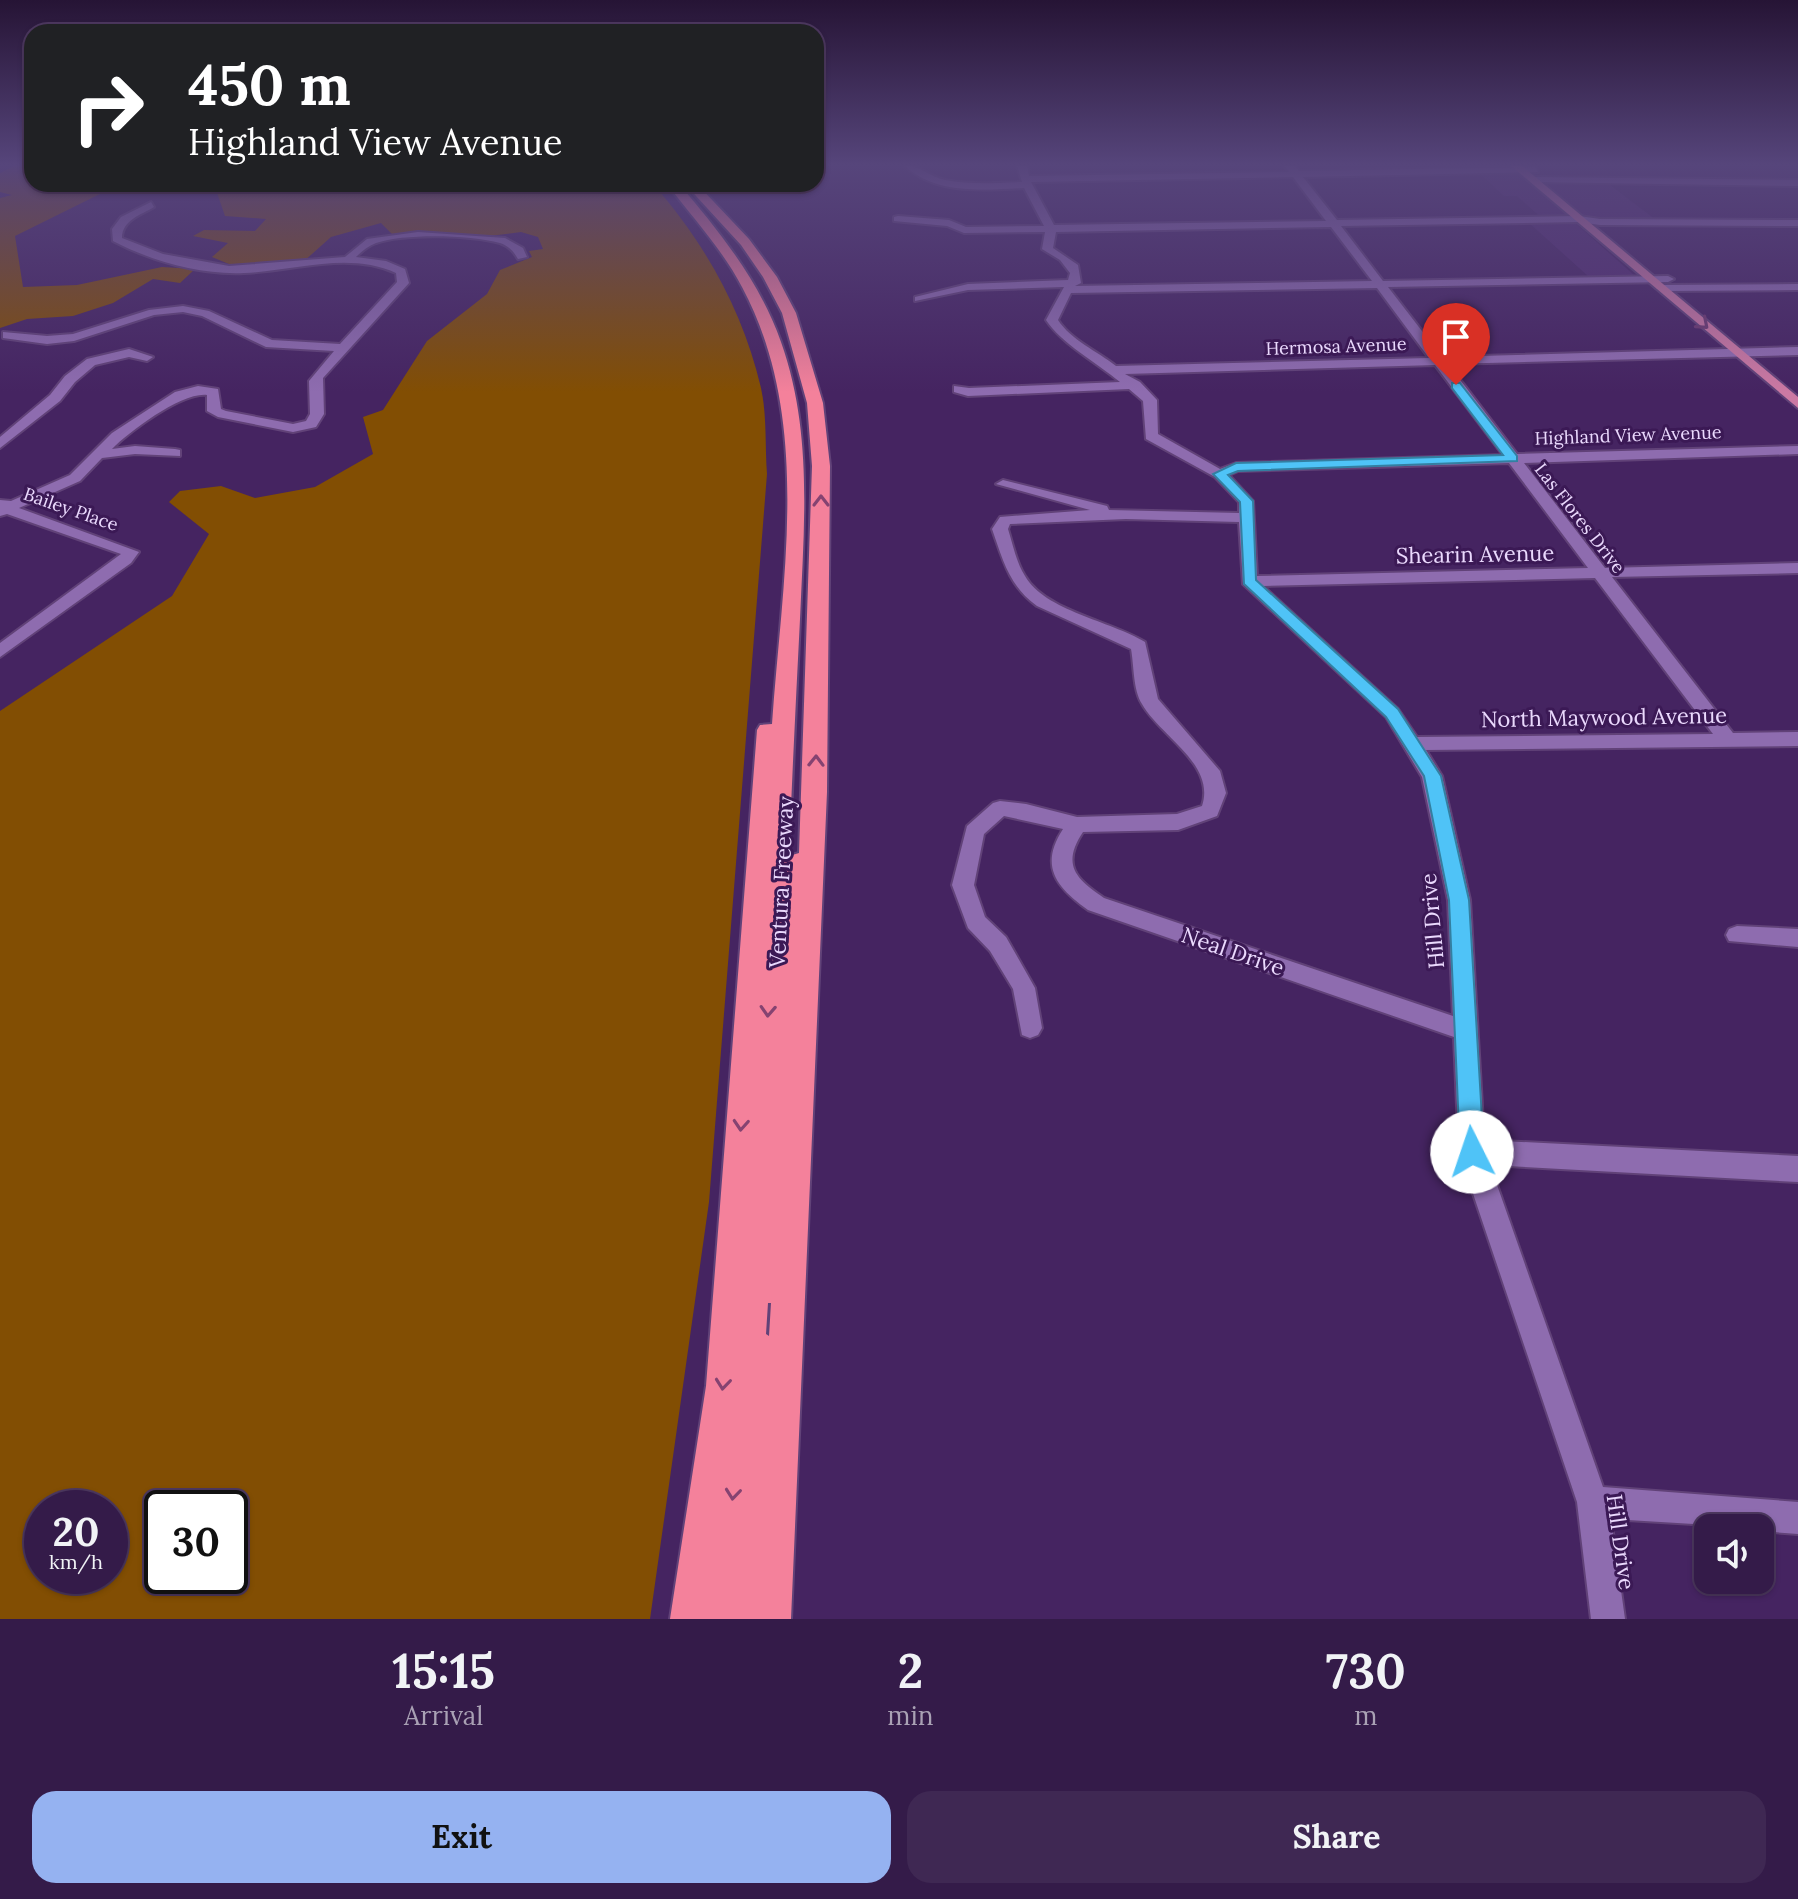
<!DOCTYPE html>
<html lang="en">
<head>
<meta charset="utf-8">
<style>
	body { margin:0; font-family:Lora,serif; background:#3f2853; color:#f1f3f6; height:100vh; display:flex; flex-direction:column; font-size:30px; white-space:nowrap }
	* { box-sizing:border-box; margin:0 }
	p { font-size:26px; color:#a9a1b4 }
	.icon { flex:none; width:44px; height:44px; fill:none; stroke:currentColor; stroke-width:2; stroke-linecap:round; stroke-linejoin:round }
	.map { position:relative; height:1619px; overflow:hidden }
	.drawer { display:flex; flex-direction:column; background:#341b49; flex:1 }
	.drawer>* { flex:none }
	.guide { position:absolute; left:24px; top:24px; width:800px; height:168px; border-radius:24px; box-shadow:0 2px 6px #0004,0 0 0 2px #4e3961; background:#202124; color:#fff; overflow:hidden }
	.buttons { position:absolute; left:1694px; top:1514px; display:grid; gap:16px }
	.buttons a { display:grid; place-items:center; width:80px; height:80px; border-radius:16px; background:#341b49; box-shadow:0 2px 6px #0004,0 0 0 2px #4e3961; font-size:40px }
	.speed { position:absolute; left:24px; top:1490px; display:flex; gap:16px; font-size:40px; font-weight:700; text-align:center }
	.speed>* { display:grid; place-content:center; width:104px; height:104px; border-radius:50%; background:#341b49; box-shadow:0 2px 6px #0004,0 0 0 2px #4e3961; line-height:1 }
	.speed small { font-size:20px; font-weight:400 }
	.speed .limit { border:4px solid #111; border-radius:12px; background:#fff; color:#111 }
	.pin { position:absolute; display:grid; place-items:center; width:68px; height:68px; color:#fff; margin:-82px -34px; border-radius:50% 50% 50% 0; rotate:-45deg; box-shadow:0 0 8px #0007 }
	.pin .icon { rotate:45deg }
	.me { position:absolute; width:88px; margin:-44px; rotate:356deg; stroke-linejoin:round; filter:drop-shadow(0 0 6px #0008) }
	.turn { display:flex; align-items:center; gap:28px; height:168px; padding:0 32px; font-size:36px }
	.turn .icon { width:104px; height:104px; stroke-width:2.5 }
	.turn b { display:block; font-size:56px; line-height:68px }
	.eta { display:flex; justify-content:space-evenly; align-items:center; height:136px; text-align:center }
	.eta b { font-size:48px; font-weight:800; line-height:56px }
	.action { display:flex; gap:16px; margin-top:auto; padding:16px 32px }
	.action a { flex:1; height:92px; border-radius:24px; background:#95b2f1; color:#111; font-size:32px; font-weight:800; line-height:92px; text-align:center }
	.action a+a { background:#3f2853; color:#f1f3f6 }
	.map>svg:first-child { display:block }
	.built { fill:#512c70 }
	.green { fill:#824e03; fill-rule:evenodd }
	.lines { fill:none; stroke-linecap:round; stroke-linejoin:round }
	.minor-casing { stroke:#614278; stroke-width:4 }
	.major-casing { stroke:#614278; stroke-width:4 }
	.highway-casing { stroke:#614278; stroke-width:4 }
	.minor { fill:#8e6caf; fill-rule:evenodd }
	.major { fill:#cb79a3; fill-rule:evenodd }
	.highway { fill:#f4819b; fill-rule:evenodd }
	.oneway { stroke:#6d3b70 }
	.oneway2 { stroke:#854371 }
	.route { fill:#4fc3f7; stroke:#337fa1; stroke-width:2 }
	.labels { text-anchor:middle; dominant-baseline:central; stroke-width:6; stroke-linejoin:round; paint-order:stroke }
	.far-street-label { font-size:18px; fill:#ead9fd; stroke:#3b1955 }
	.street-label { font-size:22px; fill:#ead9fd; stroke:#3b1955 }
</style>
</head>
<body>
<div class="map">
<svg width="1798" height="1619" viewBox="0 0 1798 1619">
	<rect width="100%" height="100%" fill="#452461"/>
	<path class="built" d="M1462 165H1508L1529 183 1606 182 1656 220 1574 222 1634 275 1588 276 1528 222 1544 220 1517 196H1504L1475 169H1466Z"/>
	<path class="green" d="M16 165H32V184H176L110 189 15 236 23 287 77 285 162 267 195 269 180 283 153 279 113 303 73 316 27 319 0 328V198L12 195 0 192V173Z
		M214 184H653C705 243 743 311 761 388 767 415 765 446 767 474L709 1202 650 1619H0V711L172 596 209 534 169 502 180 491 221 486 255 498 315 487 373 454 363 417 383 410 427 341 487 294 500 270 532 257 529 251 543 249 538 237 521 232 489 236 392 234 381 223 331 237 303 262 236 267 212 257 228 243 193 236 204 230 255 231 266 219 225 216ZM42 1508H110V1576H42ZM162 1508H230V1576H162Z"/>
	<g class="lines">
		<defs>
			<path id="minor" d="M904 165C919 165 930 177 945 180 970 185 996 183 1022 182L1017 165H1027L1029 176 1289 172 1284 165H1294L1299 171 1535 167 1538 172 1303 177 1337 220 1579 216 1600 219 1798 220V226L1600 225 1579 222 1341 226 1383 281 1668 276 1674 279 1668 282 1388 287 1442 357 1798 347V355L1448 364 1517 454 1798 446V454L1524 463 1605 568 1798 563V573L1612 577 1733 733 1798 732V746L1426 750 1442 776 1470 900 1484 1140 1798 1156V1182L1490 1165 1603 1487 1798 1502V1534L1760 1531V1528L1611 1519 1625 1619H1591L1577 1502 1459 1152 1454 1037 1088 910C1056 887 1039 866 1063 829L1004 816 984 834 974 885 985 917 1006 937 1035 988 1042 1028 1038 1035 1030 1038 1022 1035 1013 989 990 951 968 928 952 885 967 826 993 803 1000 801 1026 804 1077 817 1177 814 1202 806C1216 764 1160 736 1142 704 1133 690 1134 665 1131 649L1037 606C1009 586 1003 560 992 529L1000 517 1090 510 996 484 1003 480 1107 506 1109 510 1239 513V502L1215 477 1146 439 1143 401 1129 389 968 396 954 392V386L969 388 1120 382C1097 363 1061 343 1046 320L1064 287 968 290 915 301V297L968 284 1068 280 1070 273 1060 260 1042 249 1045 232 964 233 947 226 894 221V217L898 216 949 220 966 227 1044 226 1024 188C984 190 935 195 904 165ZM1293 177 1326 221 1054 225 1031 182ZM1331 227 1372 281 1075 286 1081 283 1078 265 1053 248 1056 232ZM1377 288 1429 358 1116 366C1097 351 1071 340 1058 320L1071 293ZM1435 365 1503 455 1236 463 1220 469 1158 434 1157 400 1140 382 1125 374ZM1509 463 1588 568 1257 576 1253 501 1229 475 1238 471ZM1126 519 1239 522 1243 584 1386 717 1422 777 1448 900 1453 1016 1104 898C1076 879 1061 865 1083 832L1178 830 1217 816 1226 793 1220 771 1158 699 1145 642C1111 621 1045 611 1025 576 1016 562 1013 545 1008 529L1010 524ZM1595 578 1713 734 1417 737 1398 709 1263 586Z
				M1533 177 1798 180V186L1530 182Z
				M151 202 154 207C141 215 122 220 122 238L163 254 229 266 345 257 367 239 418 232 505 238 523 248 527 257 518 259C514 252 509 246 500 243 471 235 405 233 376 243 368 246 362 251 356 257L386 261 405 269 409 283 323 378 324 414 316 427 293 432 218 417 207 411V395C182 392 130 431 112 449L135 446 175 449 180 450V456L135 454 102 458 80 481 19 508 139 552 131 563 0 657V643L121 554 7 514 0 516V500L11 501 70 475 112 433 175 392 198 386 218 389 221 409 226 411 293 424 306 421 310 414 309 381 334 351 266 347 202 316 183 312 154 315 74 341 47 344 3 338V332L47 336 73 334 149 310 183 306 209 311 272 340 340 344 397 282 396 273C349 251 294 271 244 273 201 275 151 261 113 241L112 229 121 217Z
				M1798 284V290L1662 291 1656 288 1662 285Z
				M129 349 153 357 147 361 129 357 95 365 75 382 60 401 0 448V437L50 395 65 376 87 359Z
				M1737 926 1798 929V947L1729 941 1726 935 1729 929Z"/>
			<path id="major" d="M1510 165H1521L1798 397V408Z"/>
			<path id="highway" d="M667 184H679C720 232 760 282 781 342 813 432 804 525 800 619 796 698 792 777 789 856L799 853 812 466 807 403 782 313 763 277 741 245 685 184H697L749 239 777 277 796 313 823 403 830 466 827 792 791 1619H670L706 1386 757 730 760 725 772 724C782 579 813 420 742 287 722 249 693 218 667 184ZM768 1303H771L769 1336 766 1334Z"/>
		</defs>
		<use href="#minor" class="minor-casing"/>
		<use href="#major" class="major-casing"/>
		<use href="#highway" class="highway-casing"/>
		<use href="#minor" class="minor"/>
		<use href="#major" class="major"/>
		<use href="#highway" class="highway"/>
	</g>
	<defs><path id="oneway-chevron" d="M-2-3.5L2.5 0L-2 3.5" fill="none" stroke-width="1.6" stroke-linecap="round" stroke-linejoin="round" transform="scale(2)"/></defs>
	<use class="oneway" href="#oneway-chevron" transform="translate(1703 324) rotate(41)"/>
	<g class="oneway2">
		<use href="#oneway-chevron" transform="translate(821 501) rotate(-90)"/>
		<use href="#oneway-chevron" transform="translate(816 761) rotate(-89)"/>
		<use href="#oneway-chevron" transform="translate(768 1011) rotate(93)"/>
		<use href="#oneway-chevron" transform="translate(741 1125) rotate(94)"/>
		<use href="#oneway-chevron" transform="translate(723 1384) rotate(96)"/>
		<use href="#oneway-chevron" transform="translate(733 1494) rotate(96)"/>
	</g>
	<linearGradient id="sky" x2="0" y2="1"><stop stop-color="#261435"/><stop offset="0.42" stop-color="#56457b"/><stop offset="1" stop-color="#56457b" stop-opacity="0"/></linearGradient>
	<rect width="1798" height="392" fill="url(#sky)"/>
	<path class="route" d="M1452 383H1460L1517 456V461L1238 471 1228 475 1253 501 1256 580 1398 709 1441 776 1469 900 1484 1152 1480 1160 1472 1164 1464 1160 1460 1152 1449 900 1424 776 1386 717 1244 584 1240 502 1213 474 1236 463 1503 455 1452 388Z"/>
	<g class="labels">
		<g class="far-street-label">
			<text transform="translate(1336 346) rotate(-2)">Hermosa Avenue</text>
			<text transform="translate(1628 435) rotate(-2)">Highland View Avenue</text>
			<text transform="translate(71 509) rotate(19)">Bailey Place</text>
			<text transform="translate(1580 518) rotate(52)">Las Flores Drive</text>
		</g>
		<g class="street-label">
			<text transform="translate(1475 554) rotate(-1)">Shearin Avenue</text>
			<text transform="translate(1604 717) rotate(-1)">North Maywood Avenue</text>
			<text transform="translate(781 882) rotate(-87)">Ventura Freeway</text>
			<text transform="translate(1432 921) rotate(-95)">Hill Drive</text>
			<text transform="translate(1233 951) rotate(19)">Neal Drive</text>
			<text transform="translate(1621 1542) rotate(82)">Hill Drive</text>
		</g>
	</g>
</svg>
<div class="buttons">
<a><svg class="icon" aria-label="sound" viewBox="0 0 24 24"><path d="M4 9h4l5-4v14l-5-4H4zM17 9q2 3 0 6"/></svg></a>
</div>
<div class="speed"><div>20<small>km/h</small></div><div class="limit">30</div></div>
<div class="pin" style="left:1456px;top:385px;background:#d93025"><svg class="icon" aria-label="arrive" viewBox="0 0 24 24"><path d="M6 21V4h12l-3 4 3 4H6"/></svg></div>
<svg class="me" style="left:1472px;top:1152px" viewBox="-20 -20 40 40"><circle r="19" fill="#fff"/><path d="M0-13L10 11 0 6-10 11z" fill="#4fc3f7"/></svg>
<div class="guide">
<div class="turn"><svg class="icon" aria-label="right" viewBox="0 0 24 24"><path d="M7 20v-9h11M14 6l5 5-5 5"/></svg><div><b>450 m</b>Highland View Avenue</div></div>
</div>
</div>
<section class="drawer">
<div class="eta">
<div><b>15:15</b><p>Arrival</p></div>
<div><b>2</b><p>min</p></div>
<div><b>730</b><p>m</p></div>
</div>
<div class="action"><a>Exit</a><a>Share</a></div>
</section>
</body>
</html>
